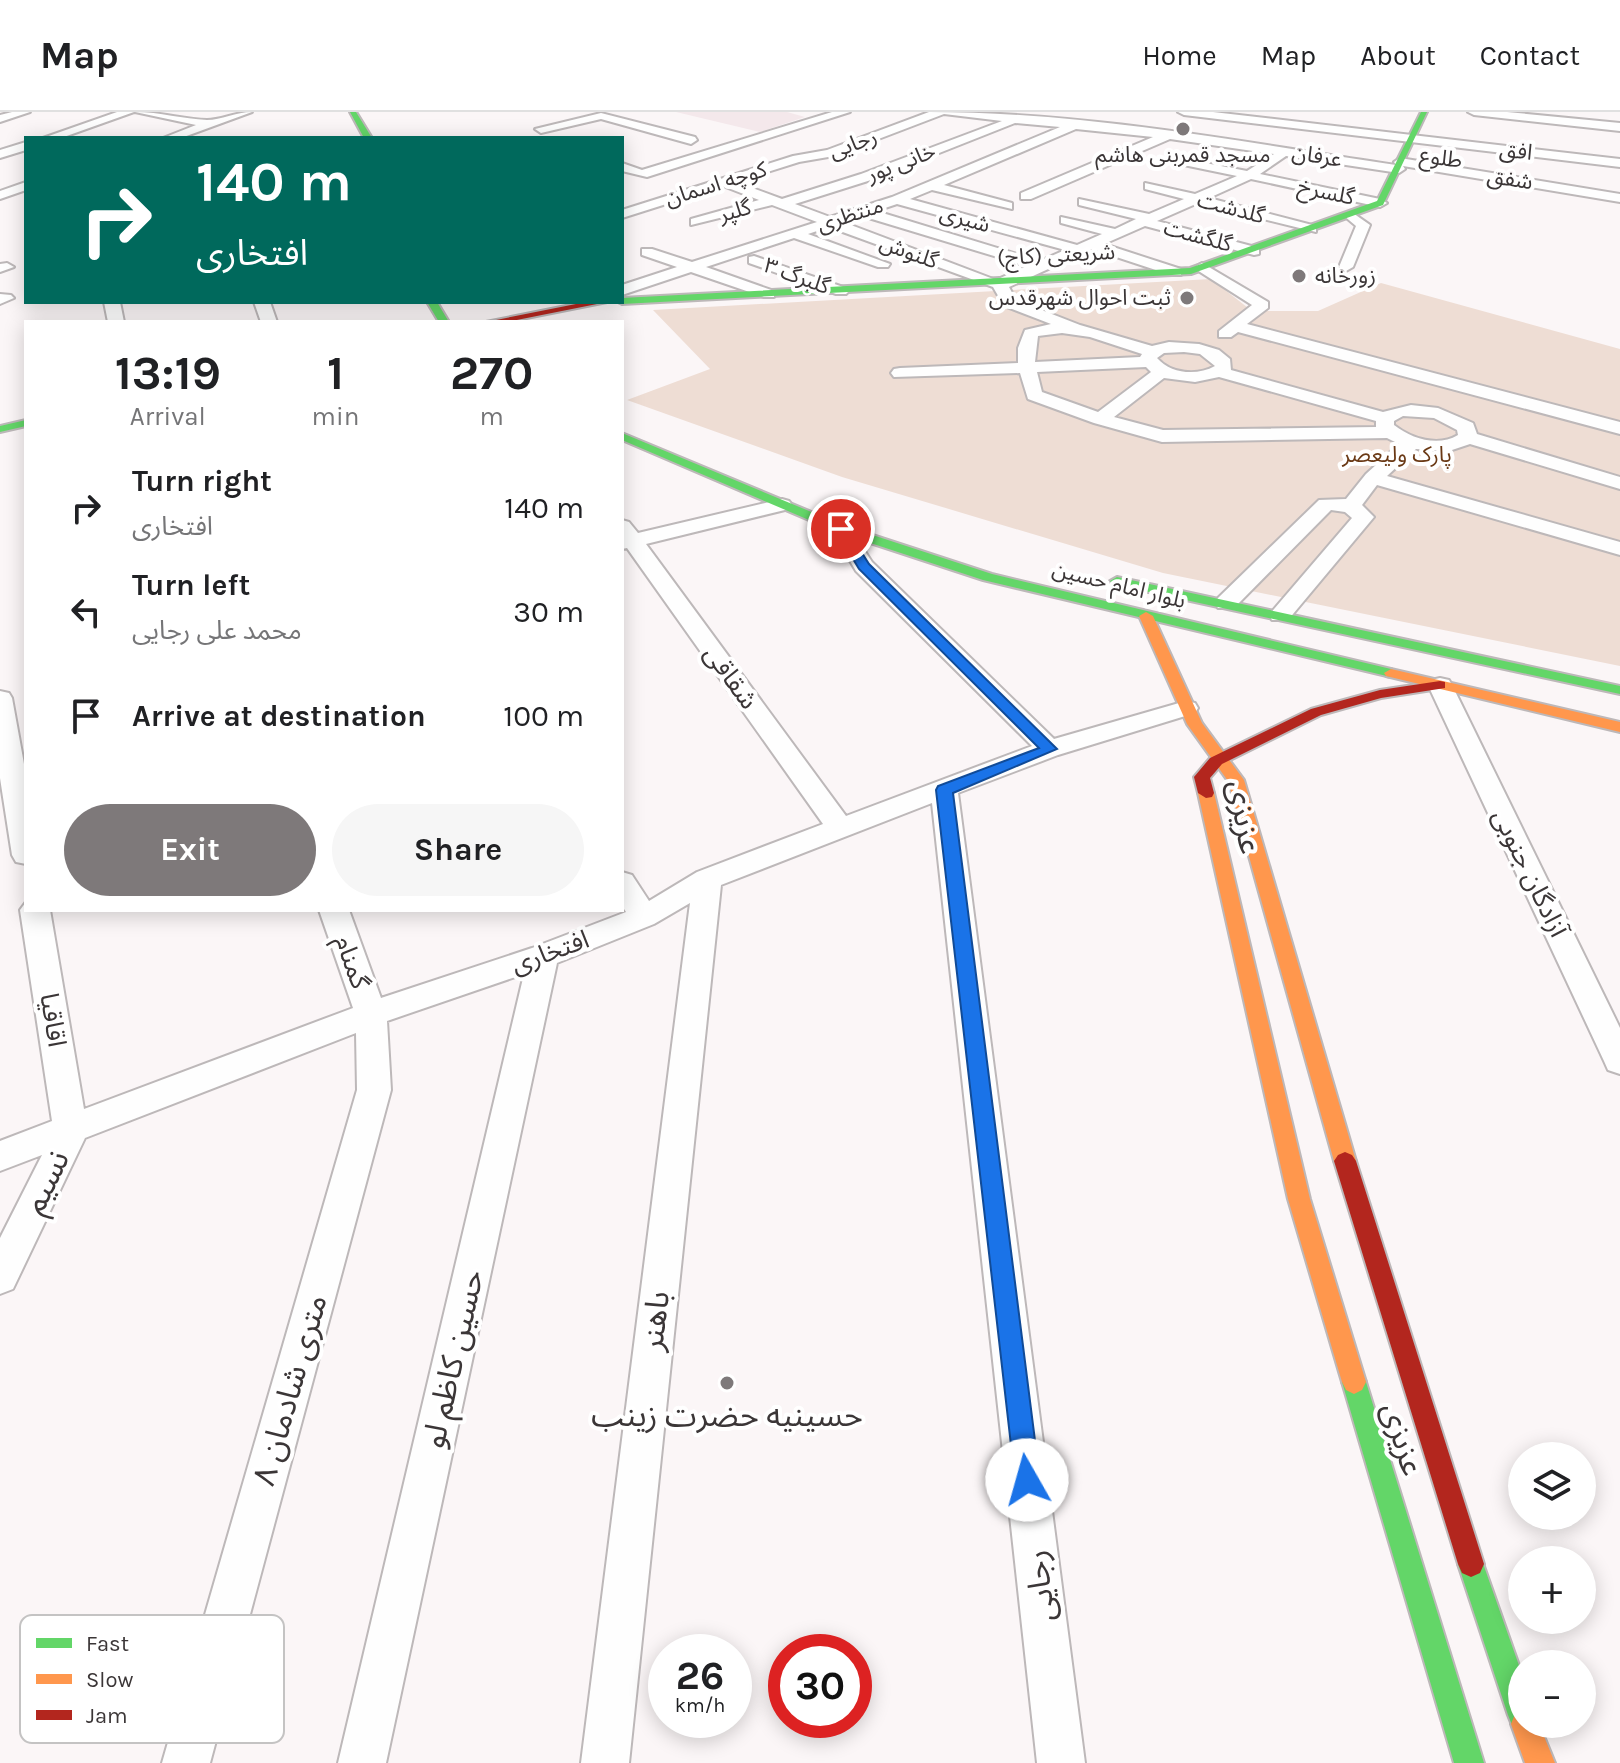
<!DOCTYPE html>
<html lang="en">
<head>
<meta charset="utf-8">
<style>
	body { margin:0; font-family:Karla,"Noto Sans Arabic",sans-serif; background:#f6f6f6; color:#202124; height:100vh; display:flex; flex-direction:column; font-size:30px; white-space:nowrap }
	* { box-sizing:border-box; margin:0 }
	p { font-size:26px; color:#757577 }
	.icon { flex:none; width:44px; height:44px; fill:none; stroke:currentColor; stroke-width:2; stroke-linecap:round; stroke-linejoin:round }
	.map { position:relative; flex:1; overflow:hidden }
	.side { position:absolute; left:24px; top:208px; width:600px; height:592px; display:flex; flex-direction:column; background:#fff; border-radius:0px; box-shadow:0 4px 20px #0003 }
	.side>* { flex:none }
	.top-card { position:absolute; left:24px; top:24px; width:600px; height:168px; border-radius:0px; box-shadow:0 4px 20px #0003; background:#00695c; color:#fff; overflow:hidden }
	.tools { position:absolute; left:1508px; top:1330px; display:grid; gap:16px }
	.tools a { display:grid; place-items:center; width:88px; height:88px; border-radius:50%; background:#fff; box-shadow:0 4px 20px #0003; font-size:40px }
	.speed { position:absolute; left:648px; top:1522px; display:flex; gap:16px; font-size:40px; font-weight:700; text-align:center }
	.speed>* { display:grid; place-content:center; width:104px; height:104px; border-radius:50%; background:#fff; box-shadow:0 4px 20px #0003; line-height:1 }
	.speed small { font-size:20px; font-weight:400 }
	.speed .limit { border:12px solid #d22; background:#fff; color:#111 }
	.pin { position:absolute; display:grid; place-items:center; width:68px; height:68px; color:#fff; margin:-34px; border:4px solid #fff; border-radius:50%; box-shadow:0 2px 8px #0007 }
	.me { position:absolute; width:88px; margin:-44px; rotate:353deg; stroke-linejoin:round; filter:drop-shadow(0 0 6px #0008) }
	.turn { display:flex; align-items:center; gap:28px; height:168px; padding:0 40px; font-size:36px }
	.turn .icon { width:104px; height:104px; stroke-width:2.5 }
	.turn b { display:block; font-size:56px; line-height:68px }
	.eta { display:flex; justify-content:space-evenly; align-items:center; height:136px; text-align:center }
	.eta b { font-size:48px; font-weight:700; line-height:56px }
	.button { display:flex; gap:16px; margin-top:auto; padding:16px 40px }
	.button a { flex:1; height:92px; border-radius:48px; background:#7e797a; color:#fff; font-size:32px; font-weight:700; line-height:92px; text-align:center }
	.button a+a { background:#f6f6f6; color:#202124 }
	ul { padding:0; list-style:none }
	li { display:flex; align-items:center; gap:24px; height:104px; padding:0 40px }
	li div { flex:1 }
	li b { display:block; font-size:30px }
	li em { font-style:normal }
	header { display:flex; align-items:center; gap:48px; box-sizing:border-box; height:112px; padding:0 40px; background:#fff; border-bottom:2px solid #e0e0e0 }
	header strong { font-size:38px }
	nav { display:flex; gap:44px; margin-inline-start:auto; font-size:28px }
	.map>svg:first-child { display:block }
	.built { fill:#f4e8eb }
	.green { fill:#eeddd4 }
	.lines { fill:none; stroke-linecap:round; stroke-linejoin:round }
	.street-casing { stroke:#bdb8b9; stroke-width:4 }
	.fast-casing { stroke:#bdb8b9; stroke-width:4 }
	.slow-casing { stroke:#bdb8b9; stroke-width:4 }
	.jam-casing { stroke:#bdb8b9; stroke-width:4 }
	.street { fill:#fefefe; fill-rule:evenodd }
	.fast { fill:#63d668; fill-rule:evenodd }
	.slow { fill:#ff974d; fill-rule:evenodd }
	.jam { fill:#b3261e; fill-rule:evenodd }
	.route { fill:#1a73e8; stroke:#114b97; stroke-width:2 }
	.poi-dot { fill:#7e797a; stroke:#fff; stroke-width:3 }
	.labels { text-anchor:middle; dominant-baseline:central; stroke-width:8; stroke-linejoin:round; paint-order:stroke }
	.far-street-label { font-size:22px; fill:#3b3637; stroke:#fff }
	.far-poi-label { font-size:22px; fill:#3b3637; stroke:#fff }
	.far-park-label { font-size:22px; fill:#6a3915; stroke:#fff }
	.street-label { font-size:26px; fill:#3b3637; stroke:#fff }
	.near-street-label { font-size:32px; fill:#3b3637; stroke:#fff }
	.near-poi-label { font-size:32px; fill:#3b3637; stroke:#fff }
	.key { fill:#fff; stroke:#c4c3c3; stroke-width:2 }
	.key-label { font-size:22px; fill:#3b3637 }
</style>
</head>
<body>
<header>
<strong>Map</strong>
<nav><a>Home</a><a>Map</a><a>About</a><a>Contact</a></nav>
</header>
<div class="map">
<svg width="1620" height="1651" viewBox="0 0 1620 1651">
	<rect width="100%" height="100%" fill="#fbf6f7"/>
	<path class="built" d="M676 0H787L805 5 760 20Z"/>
	<path class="green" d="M1211 167 1252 199H1318L1381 171 1620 237V554L1163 461 842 365 627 288 710 257 653 198Z"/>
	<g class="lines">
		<defs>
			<path id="street" d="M12 0H30L0 10V3Z
				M117 0H134L61 26H43Z
				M135 0C160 0 183 7 207 8 221 8 236 0 252 0L181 26H163L196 13Z
				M832 0H850L647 65 622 59V51L642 58Z
				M929 0C1085 0 1242 30 1396 53L1394 50 1400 46 1620 82V90L1403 54 1405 57 1399 61 1286 44 1260 62 1380 87 1387 91 1380 95 1251 67 1209 86 1316 114V120L1198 91 1157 109 1259 136V142L1254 143 1145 114 1104 132 1181 157V163H1171L1092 137 1009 175 1016 188 1080 213 1152 234 1169 230 1199 232 1219 238 1230 247 1231 258 1383 300 1411 293 1438 296 1473 311 1477 322 1620 365V377L1470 332 1449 339 1416 337 1387 364 1620 430V443L1377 373 1362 393 1374 405 1288 508H1272L1269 503 1352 406 1345 400 1331 398 1234 496H1218L1215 491 1218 486 1319 388 1346 387 1366 362 1399 332 1387 326 1162 330 1094 311 1028 287 1020 261 894 265 891 261 894 257 900 256 1018 251V236L1025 218 1051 212 1004 194 993 175 829 115 808 122 890 152 888 155H878L794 126 706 155 774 179V185H764L691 160 622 183V173L677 155 642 143V137H652L692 150 817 110 772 93 691 113V107L759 88 723 74 622 106V98L793 44 827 38ZM944 2 1002 9 861 62 782 87 736 70 799 50 834 44ZM1015 11 1060 15 892 85 830 105 795 92 871 68ZM1076 17 1153 25 1021 81V87H1031L1170 27 1274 42 1247 59 1174 45V51L1237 64 1195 82 1145 71V77L1184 87 1149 102 1079 87V93L1136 107 1115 117 1061 105V111L1102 122 1077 133 910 87 932 78 1012 97V91L944 73ZM897 92 1065 138 1040 149 876 99ZM862 104 1027 154 996 168 843 110ZM1062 221 1090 225 1142 242 1140 245 1035 250 1038 224ZM1184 240 1200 242 1215 254C1197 264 1171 262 1157 246L1164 241ZM1146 255 1151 260 1098 300 1042 280 1037 260ZM1219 265 1376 309V315L1163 318 1114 305 1164 266 1195 270ZM1403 304 1434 306 1457 318 1458 323C1438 335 1412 327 1394 313V309Z
				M1178 0H1213L1620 47V55L1184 3Z
				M1468 0H1507L1620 11V19L1474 3Z
				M601 1 695 25 697 28 691 32 601 7 541 21 535 17Z
				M26 30V38L0 46V38Z
				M26 70V78L0 87V79Z
				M1350 99 1370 113 1353 155 1346 159 1339 155 1356 114 1343 103Z
				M754 144 846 176 849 179 846 182H836L749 151V145Z
				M1202 151 1268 190V196L1247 212 1620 310V322L1238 220 1231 225H1219V219L1252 193 1197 158 1195 155Z
				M0 152 7 151 14 155 0 160Z
				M0 182 11 183 14 186 0 192Z
				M104 190H120L124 210H108Z
				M254 190H270L277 210H261Z
				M782 387 789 389 792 393 789 397 646 432 846 704 1032 634 856 459 831 417 834 413H848L872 450 1054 627 1186 589 1195 591 1198 596 1195 601 1058 643 958 681 1085 1651H1037L932 691 721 773 629 1651H581L690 791 654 812 557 851 386 1651H338L524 862 387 909 391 978 210 1651H162L357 978 356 921 85 1026 13 1177 0 1182V1126L42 1043 0 1059V1029L52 1009 20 798 26 790V798H50L84 997 353 896 319 798H349L381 886 532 836 626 800 622 794V760L632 763 649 789 697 760 823 712 627 436 622 437V408L629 410 638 421Z
				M1440 566 1449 568 1452 573 1620 916V962L1608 958 1604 949 1428 573 1431 568Z
				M0 579 9 581 12 586 26 663V752L16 750 12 743 0 666Z"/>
			<path id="fast" d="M350 0H356L372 26H364Z
				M1421 0H1427L1383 93 1191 162 622 192 618 190H622V186L1190 156 1377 89Z
				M427 190H437L449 210H439Z
				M26 308V314L0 320V314Z
				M622 321 845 414 992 462 1391 557 1398 561 1391 565 983 468 837 420 622 328Z
				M1117 465 1620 574V582L1112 472 1110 469Z
				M1354 1258 1362 1262 1366 1270 1484 1651H1454L1342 1270 1346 1262Z
				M1471 1439 1480 1443 1522 1562V1612H1533L1522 1617 1512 1613 1508 1603 1458 1452 1462 1443Z"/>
			<path id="slow" d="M1146 500 1153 504 1202 611 1244 668 1356 1049 1352 1055 1345 1058 1338 1055 1334 1049 1228 669 1187 612 1139 504Z
				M1391 557 1620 610V620L1386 564 1384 561Z
				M1206 676 1214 681 1310 1087 1366 1270 1362 1278 1354 1282 1346 1278 1342 1270 1288 1087 1198 681Z
				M1522 1599V1612H1539L1555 1651H1525L1511 1612 1515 1602Z"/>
			<path id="jam" d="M586 190H607L507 210H486Z
				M1440 569 1445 570V576L1381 586 1321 603 1222 652 1210 666 1214 681 1212 685 1206 686 1198 681 1194 665 1210 646 1311 597 1380 578Z
				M1345 1040 1352 1043 1356 1049 1484 1452 1480 1461 1471 1465 1462 1461 1458 1452 1334 1049 1338 1043Z"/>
		</defs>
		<use href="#street" class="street-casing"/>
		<use href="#fast" class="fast-casing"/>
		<use href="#slow" class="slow-casing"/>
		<use href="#jam" class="jam-casing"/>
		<use href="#street" class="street"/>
		<use href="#fast" class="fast"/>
		<use href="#slow" class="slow"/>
		<use href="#jam" class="jam"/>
	</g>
	<path class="route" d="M837 414H845L869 452 1057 637 953 681 1040 1368 1036 1377 1027 1381 1018 1377 1015 1368 936 678 938 674 1039 636 859 457 835 417Z"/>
	<g class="poi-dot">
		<circle cx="1183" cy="17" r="8"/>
		<circle cx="1299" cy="164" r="8"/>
		<circle cx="1187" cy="186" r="8"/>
		<circle cx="727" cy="1271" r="8"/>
	</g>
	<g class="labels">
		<g class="far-street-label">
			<text transform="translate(853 32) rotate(-20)">رجایی</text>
			<text transform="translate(1516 39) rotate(7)">افق</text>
			<text transform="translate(1317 44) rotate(9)">عرفان</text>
			<text transform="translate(1441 46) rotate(8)">طلوع</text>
			<text transform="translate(901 51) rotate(-21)">خانی پور</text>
			<text transform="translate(1510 67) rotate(9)">شفق</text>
			<text transform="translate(716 72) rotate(-17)">کوچه اسمان</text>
			<text transform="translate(1326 80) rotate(12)">گلسرخ</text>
			<text transform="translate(1231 96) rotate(15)">گلدشت</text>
			<text transform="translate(735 99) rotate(-16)">گلپر</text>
			<text transform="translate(850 103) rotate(-18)">منتظری</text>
			<text transform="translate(965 107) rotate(15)">شیری</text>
			<text transform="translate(1198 124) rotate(15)">گلگشت</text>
			<text transform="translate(909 140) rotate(20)">گلنوش</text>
			<text transform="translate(1056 143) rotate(-3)">شریعتی (کاج)</text>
			<text transform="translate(797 164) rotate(20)">گلبرگ ۳</text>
			<text transform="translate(1119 473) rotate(14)">بلوار امام حسین</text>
		</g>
		<g class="far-poi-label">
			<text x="1183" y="43">مسجد قمربنی هاشم</text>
			<text x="1315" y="164" text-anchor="start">زورخانه</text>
			<text x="1171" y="186" text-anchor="end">ثبت احوال شهرقدس</text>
		</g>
		<g class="far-park-label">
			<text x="1397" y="343">پارک ولیعصر</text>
		</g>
		<g class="street-label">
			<text transform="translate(731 565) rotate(54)">شقاقی</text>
			<text transform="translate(1530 761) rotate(64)">آزادگان جنوبی</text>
			<text transform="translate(550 840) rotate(-20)">افتخاری</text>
			<text transform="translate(352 850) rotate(70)">گمنام</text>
			<text transform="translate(53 908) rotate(81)">اقاقیا</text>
		</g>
		<g class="near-street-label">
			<text transform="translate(1245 705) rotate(81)">عزیزی</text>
			<text transform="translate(46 1070) rotate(-64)">نسیم</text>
			<text transform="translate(655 1209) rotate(-83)">باهنر</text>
			<text transform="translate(453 1247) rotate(-77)">حسین کاظم لو</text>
			<text transform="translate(290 1278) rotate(-74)">۸ متری شادمان</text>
			<text transform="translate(1403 1327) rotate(73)">عزیزی</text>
			<text transform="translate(1040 1474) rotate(-97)">رجایی</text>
		</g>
		<g class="near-poi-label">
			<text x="727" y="1303">حسینیه حضرت زینب</text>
		</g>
	</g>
	<rect x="20" y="1503" width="264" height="128" rx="12" class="key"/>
	<rect x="36" y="1526" width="36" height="10" fill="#63d668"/>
	<rect x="36" y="1562" width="36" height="10" fill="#ff974d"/>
	<rect x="36" y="1598" width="36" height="10" fill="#b3261e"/>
	<g class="key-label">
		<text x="86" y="1539">Fast</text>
		<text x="86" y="1575">Slow</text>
		<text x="86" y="1611">Jam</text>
	</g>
</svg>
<div class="tools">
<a><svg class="icon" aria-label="layers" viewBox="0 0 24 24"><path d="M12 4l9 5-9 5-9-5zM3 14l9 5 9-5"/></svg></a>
<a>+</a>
<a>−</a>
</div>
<div class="speed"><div>26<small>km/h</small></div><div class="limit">30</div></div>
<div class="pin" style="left:841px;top:417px;background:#d93025"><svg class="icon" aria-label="arrive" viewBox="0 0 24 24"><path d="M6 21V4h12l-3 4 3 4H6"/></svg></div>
<svg class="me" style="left:1027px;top:1368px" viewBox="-20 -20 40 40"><circle r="19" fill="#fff"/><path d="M0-13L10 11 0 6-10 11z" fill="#1a73e8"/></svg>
<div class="top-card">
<div class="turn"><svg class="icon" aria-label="right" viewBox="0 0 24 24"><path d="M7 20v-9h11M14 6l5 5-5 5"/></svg><div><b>140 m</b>افتخاری</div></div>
</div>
<section class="side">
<div class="eta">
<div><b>13:19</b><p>Arrival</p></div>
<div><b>1</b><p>min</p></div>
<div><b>270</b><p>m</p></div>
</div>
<ul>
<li><svg class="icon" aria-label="right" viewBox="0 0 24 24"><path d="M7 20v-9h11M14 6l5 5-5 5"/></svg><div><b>Turn right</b><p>افتخاری</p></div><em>140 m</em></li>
<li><svg class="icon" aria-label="left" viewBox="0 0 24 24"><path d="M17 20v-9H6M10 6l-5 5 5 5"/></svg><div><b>Turn left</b><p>محمد علی رجایی</p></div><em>30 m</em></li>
<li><svg class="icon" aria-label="arrive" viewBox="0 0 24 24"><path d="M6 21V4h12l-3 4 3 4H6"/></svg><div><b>Arrive at destination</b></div><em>100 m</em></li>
</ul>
<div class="button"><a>Exit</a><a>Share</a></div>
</section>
</div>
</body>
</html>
